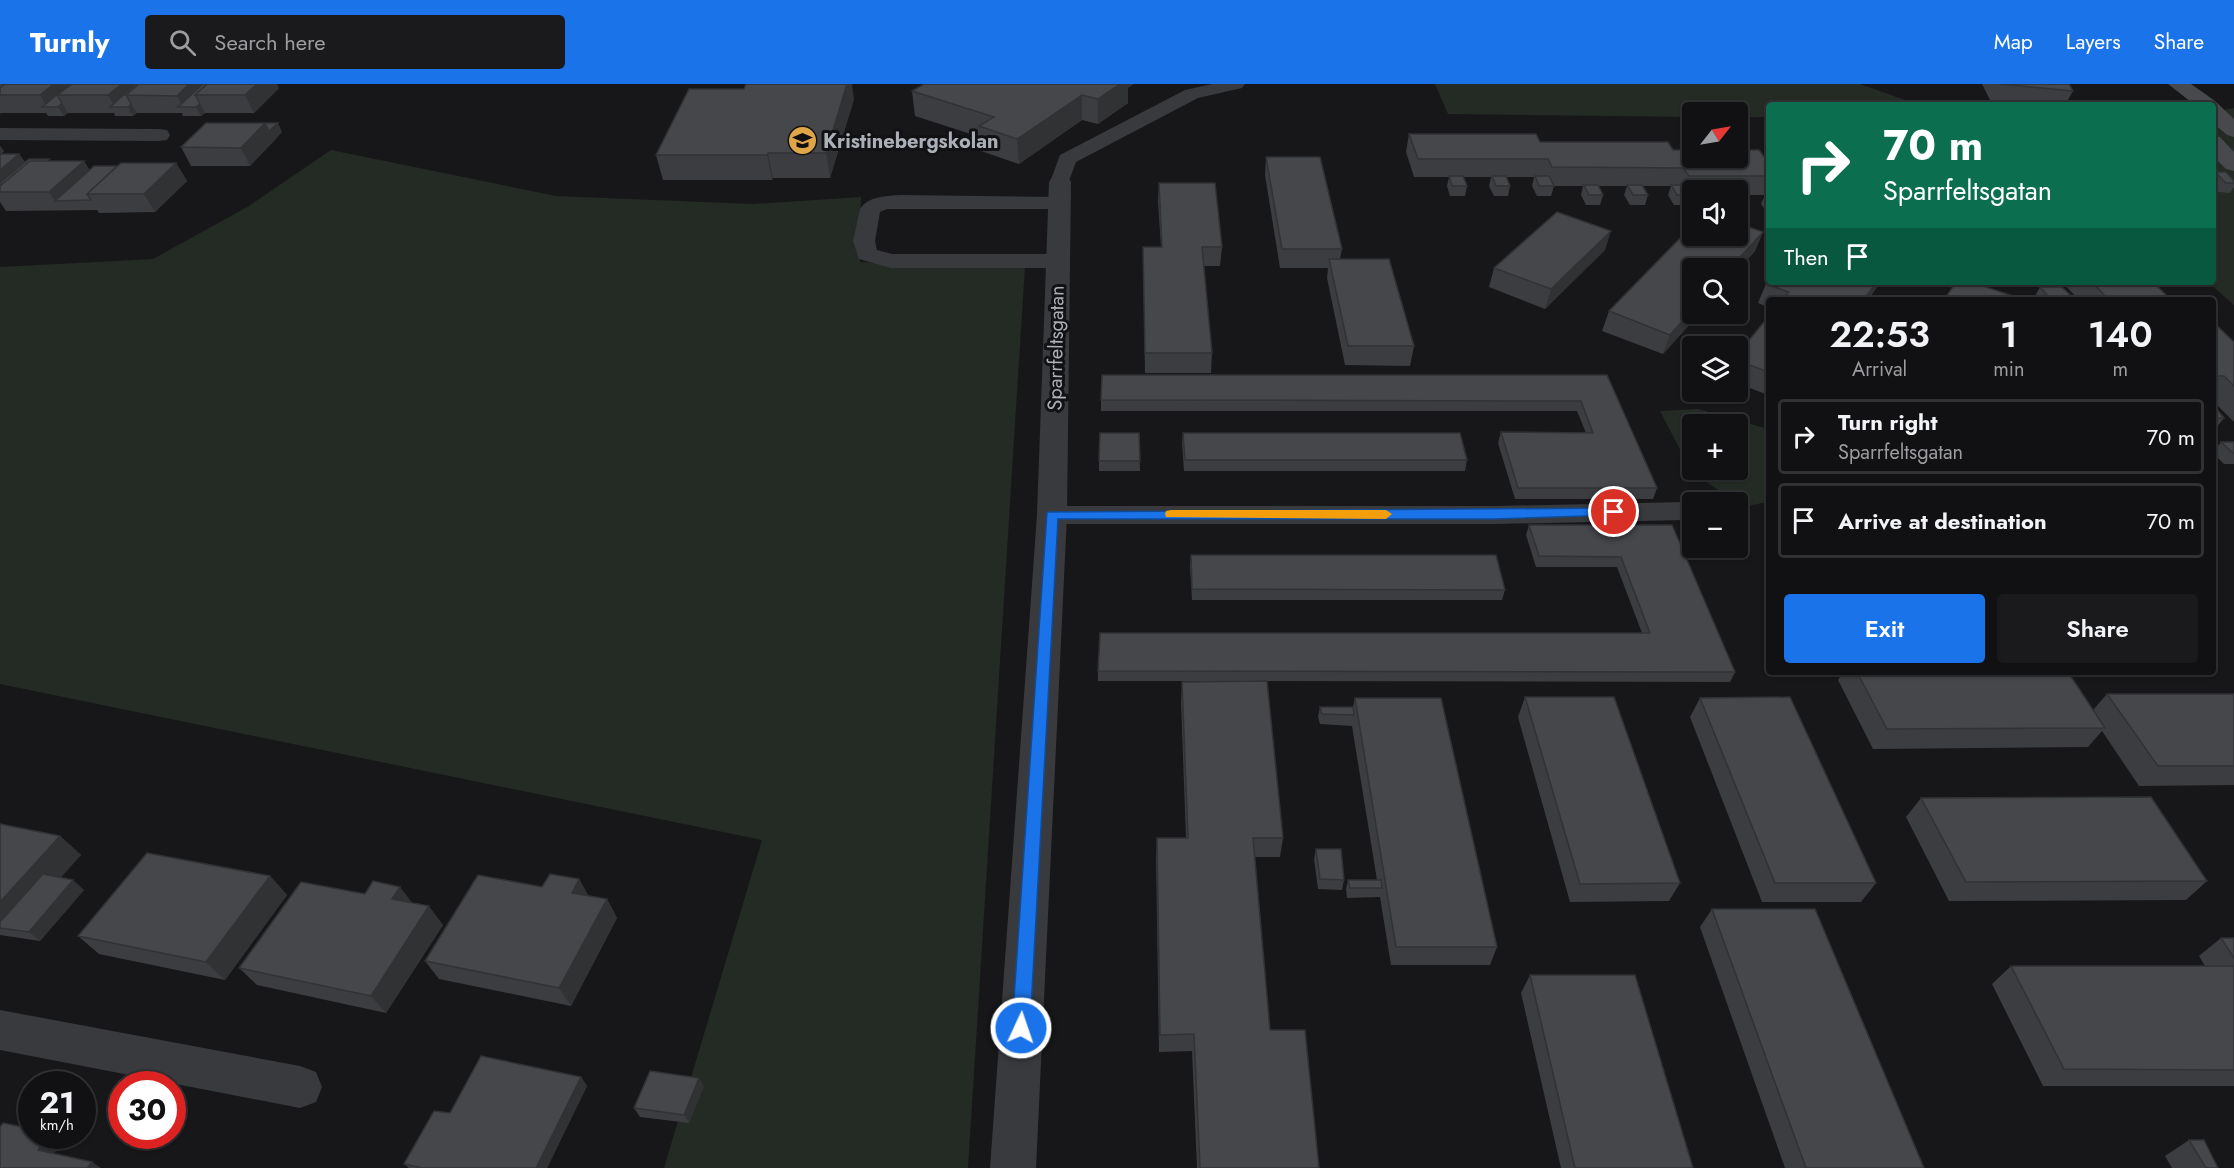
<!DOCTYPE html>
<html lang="en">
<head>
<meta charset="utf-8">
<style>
	body { margin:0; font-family:Jost,sans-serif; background:#1a1a1c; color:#f1f3f6; height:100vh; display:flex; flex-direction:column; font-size:22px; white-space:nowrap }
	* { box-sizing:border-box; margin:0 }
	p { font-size:20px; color:#9c9da0 }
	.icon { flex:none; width:33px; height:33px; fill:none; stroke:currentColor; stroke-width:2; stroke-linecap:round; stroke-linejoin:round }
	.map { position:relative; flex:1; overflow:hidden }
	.drawer { position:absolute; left:1766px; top:213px; width:450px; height:378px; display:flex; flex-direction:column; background:#111113; border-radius:6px; box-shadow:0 2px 4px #0004,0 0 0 2px #303133 }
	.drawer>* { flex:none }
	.guide { position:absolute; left:1766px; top:18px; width:450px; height:183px; border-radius:6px; box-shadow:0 2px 4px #0004,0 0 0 2px #303133; background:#0b6e4f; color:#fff; overflow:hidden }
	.needle { width:39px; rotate:59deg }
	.controls { position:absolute; left:1682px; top:18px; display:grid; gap:12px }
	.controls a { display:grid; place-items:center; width:66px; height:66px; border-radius:6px; background:#111113; box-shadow:0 2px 4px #0004,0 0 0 2px #303133; font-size:30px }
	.speed { position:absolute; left:18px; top:987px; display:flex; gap:12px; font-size:30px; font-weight:700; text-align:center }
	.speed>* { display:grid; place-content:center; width:78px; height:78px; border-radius:50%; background:#111113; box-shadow:0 2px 4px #0004,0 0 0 2px #303133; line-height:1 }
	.speed small { font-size:15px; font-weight:400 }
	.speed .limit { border:9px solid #d22; background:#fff; color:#111 }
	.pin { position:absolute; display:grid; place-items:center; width:51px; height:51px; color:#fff; margin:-26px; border:3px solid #fff; border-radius:50%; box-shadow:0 2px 6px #0007 }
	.me { position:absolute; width:66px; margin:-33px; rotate:3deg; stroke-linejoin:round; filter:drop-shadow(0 0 4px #0008) }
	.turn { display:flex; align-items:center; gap:21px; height:126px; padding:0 18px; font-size:27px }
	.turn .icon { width:78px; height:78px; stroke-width:2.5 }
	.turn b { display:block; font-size:42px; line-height:51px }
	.then { display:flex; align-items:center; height:57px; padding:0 18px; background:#0003; gap:12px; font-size:22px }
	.eta { display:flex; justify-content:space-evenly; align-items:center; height:102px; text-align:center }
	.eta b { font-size:36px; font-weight:600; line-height:42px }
	.cta { display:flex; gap:12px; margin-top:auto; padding:12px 18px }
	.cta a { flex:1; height:69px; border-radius:6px; background:#1a73e8; color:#fff; font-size:24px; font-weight:600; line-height:69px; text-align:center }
	.cta a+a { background:#1a1a1c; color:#f1f3f6 }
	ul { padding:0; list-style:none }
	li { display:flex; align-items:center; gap:18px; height:75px; margin:0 12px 9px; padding:0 6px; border:3px solid #303133; border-radius:6px }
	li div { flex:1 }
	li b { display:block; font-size:22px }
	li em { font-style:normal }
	header { display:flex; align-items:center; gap:36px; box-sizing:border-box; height:84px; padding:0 30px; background:#1a73e8; color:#fff }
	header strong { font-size:28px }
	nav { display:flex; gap:33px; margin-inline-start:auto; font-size:21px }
	.search { width:420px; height:54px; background:#1a1a1c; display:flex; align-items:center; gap:15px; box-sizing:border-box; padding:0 21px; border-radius:6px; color:#9c9da0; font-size:22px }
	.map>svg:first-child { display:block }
	.green { fill:#242a24; fill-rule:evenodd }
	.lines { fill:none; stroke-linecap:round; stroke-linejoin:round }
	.lane { fill:#383a3d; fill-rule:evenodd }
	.street { fill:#383a3d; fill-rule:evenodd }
	.secondary { fill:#47494d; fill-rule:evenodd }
	.wall { fill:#3c3d40 }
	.shaded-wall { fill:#313234 }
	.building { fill:#46474b; stroke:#313234; stroke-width:1.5 }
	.route { fill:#1a73e8; stroke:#114b97; stroke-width:1.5 }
	.slow { fill:#f59e0b }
	.labels { text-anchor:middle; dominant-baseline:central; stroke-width:6; stroke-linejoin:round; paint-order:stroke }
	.far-poi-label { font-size:20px; font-weight:bold; fill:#abafb7; stroke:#121214; text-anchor:start }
	.far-street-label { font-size:20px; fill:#abafb7; stroke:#121214 }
</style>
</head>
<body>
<header>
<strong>Turnly</strong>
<div class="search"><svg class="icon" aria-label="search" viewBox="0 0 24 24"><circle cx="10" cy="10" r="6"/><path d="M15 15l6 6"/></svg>Search here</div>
<nav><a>Map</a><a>Layers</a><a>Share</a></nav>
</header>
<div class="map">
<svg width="2234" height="1084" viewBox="0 0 2234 1084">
	<rect width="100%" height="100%" fill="#171719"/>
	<path class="green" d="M1435 0H1860L1919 21H1768V33H1737V28H1692V33L1448 30Z
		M2234 24V221L2208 198H2212L2213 28Z
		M331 66 556 112 753 120 861 113 860 178 1025 182 968 1084H664L762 756 0 600V183L153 175 249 122Z
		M1698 325 1768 345V418L1742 423 1691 387 1660 327ZM1737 340V386H1692V340Z"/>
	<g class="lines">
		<path class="lane" d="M1212 0H1245L1242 4 1198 14 1076 78 1067 102H1053L1050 98 1060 71 1185 6Z
			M901 111 1060 113 1067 115 1070 119 1067 123 1060 125H887L880 128 875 157 877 166 892 170H1058L1066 172 1069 177 1066 182 1058 184H891L859 175 853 157 860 125C868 112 887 112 901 111Z
			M1685 418 1692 420V434L1685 436 1495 440H1052L1042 438 1038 431 1042 424 1052 422H1495Z"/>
		<path class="street" d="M0 44 159 45 167 46 170 51 167 56 159 57 0 56Z
			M1060 91 1068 93 1071 98 1067 431 1036 1084H990L1037 431 1049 98 1052 93Z
			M0 926 300 982 316 988 322 1003 316 1018 300 1024 0 966Z"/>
		<path class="secondary" d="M2168 0H2191L2215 17 2234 35V53L2227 51 2212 38V21H2195Z
			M2212 52 2220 53 2234 68V87L2226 85 2212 71Z"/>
	</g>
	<path class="wall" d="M0 0 279 4 254 29H205L201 32H183L182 29H137L133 32H115L114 29H68L64 32H48L46 29H1L0 30Z
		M1982 0H2069L2073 7 2065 21H2023L1991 18Z
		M1128 4V19L1098 40 1082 36 1019 80 981 67 980 53 915 32 912 7Z
		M854 15 830 94H773L772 96H663L656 71Z
		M213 39 282 48 250 82H191L181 63Z
		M1409 50 1673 66 1768 74V130L1761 120 1765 111H1737V106H1692V111L1688 121H1674L1668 111 1671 102H1643L1648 111 1645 121H1630L1624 111 1627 102H1599L1603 111 1600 121H1586L1581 111 1583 102H1554L1551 112H1537L1532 102 1534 93H1507L1510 102 1508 112H1494L1489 102 1491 93H1464L1467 102 1465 112H1450L1447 102 1449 93H1414L1406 68Z
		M0 62 4 67 1 70H19L25 78 84 77 89 86 117 82 176 79 187 97 155 128 99 129 97 126 6 127 0 118Z
		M1266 73 1342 165 1340 175 1414 262 1410 282 1345 281 1327 194 1328 184H1280L1265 91Z
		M2215 88 2234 97V103L2230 109 2219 108 2212 101V92Z
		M1159 99 1222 163 1220 182H1204L1212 269 1211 289H1145L1143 163H1161L1158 118Z
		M1737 112 1742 120 1738 130H1737Z
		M1763 148 1755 167 1737 187V184L1692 230H1699L1663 270 1602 247 1609 227Z
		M1605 166 1545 225 1489 203 1494 184Z
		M2062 198H2153L2171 216H2079Z
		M1766 200 1868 216H1768V223L1758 219Z
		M2040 203 2071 212 2068 216H2036L2034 214Z
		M1768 233V311L1737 299V271Z
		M2212 237 2234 258V338L2212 316Z
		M1607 291 1657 404 1653 415H1515L1498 359 1501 348 1586 349 1577 327H1101V316Z
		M2212 323 2224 334 2216 344H2212Z
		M1139 349 1140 387H1099V377Z
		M1183 349 1467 376 1465 387H1184L1182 359Z
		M2221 358H2234V380H2224L2213 369Z
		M1529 441H1672L1735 588 1730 598 1267 597 1283 754 1280 773H1255L1270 946 1319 1084H1197L1192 967 1159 968 1156 773 1157 754H1186L1181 618 1182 598 1257 597H1098V587L1642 549 1617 483H1536L1526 451Z
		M1191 471 1505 506 1502 516H1192L1190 482Z
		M1843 588H2068L2093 626 2107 610H2234V701L2139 702 2102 647 2088 663 1873 665 1838 596Z
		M1525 613 1680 799 1669 817 1570 818 1518 633Z
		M1355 614 1497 863 1490 881H1391L1380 813 1347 814 1346 805 1348 796H1377L1352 642 1320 640 1318 633 1320 623H1353Z
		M1700 614 1876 799 1861 818H1762L1690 633Z
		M1921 714 2207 797 2186 816 1949 817 1906 733Z
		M0 740 60 752 81 771 60 793 84 806 40 857 0 851Z
		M1316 765 1344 796 1342 806 1318 805 1314 775Z
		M270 792 287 811 225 896 99 870 78 852Z
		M579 795 588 812 607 815 617 834 571 922 439 895 425 877Z
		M413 819 443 841 386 929 257 901 239 884Z
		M1712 825 1924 1084H1785L1700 843Z
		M2221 854H2234V1002H2043L1992 900 2011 882H2205L2199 872Z
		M1530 891 1693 1084H1561L1521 909Z
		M581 993 587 1002 547 1084H409L404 1080 450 1029Z
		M704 1002 689 1039 640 1033 634 1024Z
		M2189 1056 2218 1084H2172L2165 1072Z"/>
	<path class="shaded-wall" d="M54 0H79L57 11 68 29 64 32 58 23H47L40 11Z
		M122 0H145L126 11 115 23 108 11Z
		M189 0H211L195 11 183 23 177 12Z
		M257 0H277L279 4 254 29 245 11Z
		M847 0H852L854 15 830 94 826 69Z
		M1113 0H1134L1128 4V19L1098 40V15Z
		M1082 11V36L1019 80 1017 55Z
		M131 20 137 29 133 32 128 23Z
		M200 20 205 29 201 32 196 23Z
		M265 39 274 57 250 82 241 64Z
		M278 39 282 48 274 57 269 47Z
		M0 62 4 67 0 70Z
		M768 69 773 94 772 96 767 71Z
		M19 70 31 88 0 108V86Z
		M84 77 96 96 55 117 49 108Z
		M176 79 187 97 155 128 144 110Z
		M1611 147 1605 166 1545 225 1551 205Z
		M1763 148 1755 167 1737 187V184H1730Z
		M1877 198H1881L1868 216H1863Z
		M1692 226V230H1699L1663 270 1670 251Z
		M60 752 81 771 14 846 0 844V818Z
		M270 792 287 811 225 896 206 878Z
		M579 795 590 814 572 809Z
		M73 796 84 806 40 857 29 848Z
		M400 803 414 821 392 815Z
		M607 815 617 834 571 922 559 904Z
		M429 822 443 841 386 929 371 912Z
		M581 993 587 1002 547 1084H536Z
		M699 994 704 1002 689 1039 684 1031Z
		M48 1052H53L62 1058 51 1074 38 1066Z
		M92 1078 101 1084H87Z"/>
	<path class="building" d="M5 0H54L40 11H0V4Z
		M70 0H72L57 11 62 19 58 23H42Z
		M72 0H122L108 11H57Z
		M136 0H139L126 11 131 20 128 23H110Z
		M139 0H189L177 12 126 11Z
		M203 0H207L195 11 200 20 196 23H178Z
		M207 0H257L245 11H195Z
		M746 0H847L826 69H768L767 71H656L689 5H744Z
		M924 0H1120L1098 15 1082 11 1017 55 979 42 994 33 912 7Z
		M2000 0H2069L2073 7Z
		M206 39H265L241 64 181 63Z
		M265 39H278L269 47Z
		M1409 50H1536L1540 58H1668L1673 66H1692V74H1737V66H1759L1765 74H1768V92H1689L1683 84 1552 83 1548 75H1418Z
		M0 70H19L0 86Z
		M1266 73H1320L1342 165H1282Z
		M29 75H49L46 77H30L0 102V99Z
		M30 77H84L49 108H0V102Z
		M121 79H176L144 110H87Z
		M94 82H117L87 110 91 116 55 117Z
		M2215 88H2226L2234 97V99H2226Z
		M1449 92H1463L1467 102H1452Z
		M1492 92H1506L1510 102H1496Z
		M1535 92H1549L1554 102H1539Z
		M1159 99H1215L1222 163H1202L1212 269H1145L1143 163H1162Z
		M1584 101H1598L1603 111H1589Z
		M1627 101H1642L1648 111H1633Z
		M1671 101H1685L1691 111H1677Z
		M1737 112 1742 120H1737Z
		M1557 128 1611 147 1551 205 1494 184Z
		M1737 139 1763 148 1730 184H1692V226L1670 251 1609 227 1692 142V152H1737Z
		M1329 175H1389L1414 262H1348Z
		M1768 197V198H1877L1863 216H1782L1789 208 1766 200Z
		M1956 198H1971L2025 216H1944Z
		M2092 198H2153L2171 216H2109Z
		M2040 203H2062L2071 212H2048Z
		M1768 233V288L1737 276V271Z
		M2212 237 2234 258V302L2224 292H2212Z
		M1102 291H1607L1657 404H1518L1501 348 1593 349 1581 317 1101 316Z
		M2212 323H2215L2224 334H2212Z
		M1100 349H1139L1140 377H1099Z
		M1183 349H1460L1467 376H1185Z
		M2221 358H2234V369H2233Z
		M1529 441H1672L1735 588 1098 587 1100 549H1650L1621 473 1539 472Z
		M1191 471H1496L1505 506 1192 505Z
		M1857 588H2068L2105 644 1887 645Z
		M1267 597 1283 754H1253L1270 946H1305L1319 1084H1200L1194 950 1160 951 1157 754H1188L1182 598Z
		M2107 610H2234V682H2158Z
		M1525 613H1614L1680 799 1580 800Z
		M1790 613 1876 799H1775L1700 614Z
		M1355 614H1441L1497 863H1396Z
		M1320 623H1353L1354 631 1322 630Z
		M2151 713 2207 797 1966 798 1921 714Z
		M0 740 60 752 0 818Z
		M1316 765H1341L1344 796 1320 795Z
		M147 769 270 792 206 878 78 852Z
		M43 790 73 796 29 848 0 844V838Z
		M550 790 579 795 572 809 607 815 559 904 425 877 478 791 542 803Z
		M1348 796H1381L1382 804H1350Z
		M373 797 400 803 392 815 429 822 371 912 239 884 301 798 365 810Z
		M1712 825H1815L1924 1084H1806Z
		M2221 854H2234V874Z
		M2011 882H2234V986L2064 985Z
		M1530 891H1635L1693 1084H1575Z
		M481 972 581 993 536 1084H419V1083L404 1080 434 1027 450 1029Z
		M650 987 699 994 684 1031 634 1024Z
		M3 1039 32 1045V1052H48L38 1066 92 1078 87 1084H0V1043Z
		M2189 1056H2204L2218 1084H2206Z"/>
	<path class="route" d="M1614 424 1620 428 1618 431 1495 435H1058L1030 944 1027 950 1021 952 1015 950 1012 944 1047 428Z"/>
	<path class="slow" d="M1171 426H1386L1392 430 1386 435 1166 433 1165 430 1166 427Z"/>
	<defs>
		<symbol id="school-disc" viewBox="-11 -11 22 22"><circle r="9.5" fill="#e0a548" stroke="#121214"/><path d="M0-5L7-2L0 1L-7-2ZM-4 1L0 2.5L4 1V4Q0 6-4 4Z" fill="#111"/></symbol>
	</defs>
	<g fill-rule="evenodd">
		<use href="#school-disc" x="786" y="40" width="33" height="33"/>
	</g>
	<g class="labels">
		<g class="far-poi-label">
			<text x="823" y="57">Kristinebergskolan</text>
		</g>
		<g class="far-street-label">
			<text transform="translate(1056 264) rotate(-89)">Sparrfeltsgatan</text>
		</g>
	</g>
</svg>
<div class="controls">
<a><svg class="needle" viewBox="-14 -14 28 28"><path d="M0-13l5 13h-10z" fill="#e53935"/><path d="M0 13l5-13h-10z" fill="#9c9da0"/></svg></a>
<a><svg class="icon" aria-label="sound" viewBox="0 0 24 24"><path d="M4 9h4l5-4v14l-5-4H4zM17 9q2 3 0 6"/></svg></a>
<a><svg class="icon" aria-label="search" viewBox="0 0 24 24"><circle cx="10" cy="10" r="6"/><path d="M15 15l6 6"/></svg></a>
<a><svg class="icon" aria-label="layers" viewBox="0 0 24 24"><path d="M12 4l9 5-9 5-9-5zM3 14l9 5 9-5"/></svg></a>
<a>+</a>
<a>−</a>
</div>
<div class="speed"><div>21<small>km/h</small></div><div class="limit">30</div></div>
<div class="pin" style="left:1614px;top:428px;background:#d93025"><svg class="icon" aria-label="arrive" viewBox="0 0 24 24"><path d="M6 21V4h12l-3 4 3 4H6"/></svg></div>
<svg class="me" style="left:1021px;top:944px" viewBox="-20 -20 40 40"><circle r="17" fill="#1a73e8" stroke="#fff" stroke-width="3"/><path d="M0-11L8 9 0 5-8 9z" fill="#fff"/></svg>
<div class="guide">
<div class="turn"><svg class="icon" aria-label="right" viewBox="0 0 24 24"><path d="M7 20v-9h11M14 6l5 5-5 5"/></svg><div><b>70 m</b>Sparrfeltsgatan</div></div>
<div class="then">Then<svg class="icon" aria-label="arrive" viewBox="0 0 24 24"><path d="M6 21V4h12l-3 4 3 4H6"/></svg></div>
</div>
<section class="drawer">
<div class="eta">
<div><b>22:53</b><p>Arrival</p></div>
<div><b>1</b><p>min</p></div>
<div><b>140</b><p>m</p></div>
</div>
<ul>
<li><svg class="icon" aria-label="right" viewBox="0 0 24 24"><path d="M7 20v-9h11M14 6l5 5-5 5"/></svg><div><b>Turn right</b><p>Sparrfeltsgatan</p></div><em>70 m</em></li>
<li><svg class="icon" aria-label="arrive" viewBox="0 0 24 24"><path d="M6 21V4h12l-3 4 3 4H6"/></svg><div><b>Arrive at destination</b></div><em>70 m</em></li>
</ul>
<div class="cta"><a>Exit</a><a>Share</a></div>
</section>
</div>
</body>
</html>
